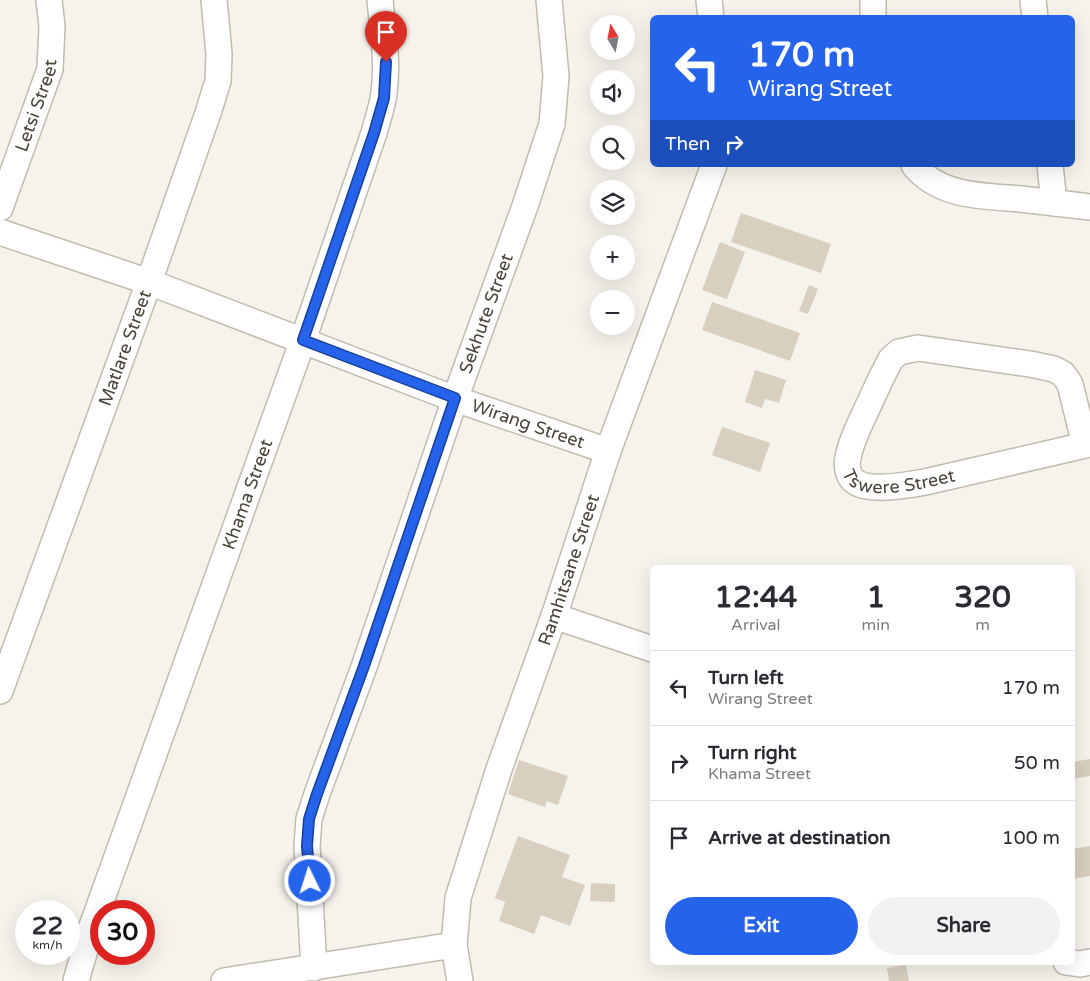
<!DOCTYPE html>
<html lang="en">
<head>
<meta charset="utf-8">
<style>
	body { margin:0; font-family:"Varela Round",sans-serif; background:#f2f2f3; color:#2b2b33; height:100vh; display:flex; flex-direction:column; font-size:19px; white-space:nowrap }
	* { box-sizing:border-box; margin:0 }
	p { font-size:16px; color:#7c7c81 }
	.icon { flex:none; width:28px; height:28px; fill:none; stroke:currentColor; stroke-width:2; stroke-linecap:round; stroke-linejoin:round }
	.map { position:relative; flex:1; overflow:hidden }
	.details { position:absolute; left:650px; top:565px; width:425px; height:400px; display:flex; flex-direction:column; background:#fff; border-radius:8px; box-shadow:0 5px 20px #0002 }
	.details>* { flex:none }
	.hud { position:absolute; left:650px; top:15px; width:425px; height:152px; border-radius:8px; box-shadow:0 5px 20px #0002; background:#2563eb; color:#fff; overflow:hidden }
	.needle { width:32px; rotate:350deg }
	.fabs { position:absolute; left:590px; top:15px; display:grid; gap:10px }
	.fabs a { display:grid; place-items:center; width:45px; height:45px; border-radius:50%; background:#fff; box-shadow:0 5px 20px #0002; font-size:25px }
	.speed { position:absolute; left:15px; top:900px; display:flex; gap:10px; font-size:25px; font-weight:700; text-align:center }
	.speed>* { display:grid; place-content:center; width:65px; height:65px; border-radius:50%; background:#fff; box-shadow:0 5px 20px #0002; line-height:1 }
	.speed small { font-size:12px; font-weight:400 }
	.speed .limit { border:8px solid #d22; background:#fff; color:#111 }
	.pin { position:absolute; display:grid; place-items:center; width:42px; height:42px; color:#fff; margin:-51px -21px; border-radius:50% 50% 50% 0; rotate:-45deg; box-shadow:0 0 5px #0007 }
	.pin .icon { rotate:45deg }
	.me { position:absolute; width:55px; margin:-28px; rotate:356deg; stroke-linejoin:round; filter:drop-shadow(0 0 4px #0008) }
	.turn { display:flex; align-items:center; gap:18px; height:105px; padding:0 15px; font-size:22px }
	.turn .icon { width:65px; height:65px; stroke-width:2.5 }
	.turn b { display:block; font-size:35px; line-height:42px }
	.then { display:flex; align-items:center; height:48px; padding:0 15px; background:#0003; gap:10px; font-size:19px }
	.eta { display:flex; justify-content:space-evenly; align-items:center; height:85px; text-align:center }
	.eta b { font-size:30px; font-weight:800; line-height:35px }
	.primary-button { display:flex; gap:10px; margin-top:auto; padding:10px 15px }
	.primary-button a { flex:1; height:58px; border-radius:30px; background:#2563eb; color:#fff; font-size:20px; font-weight:800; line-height:58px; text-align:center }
	.primary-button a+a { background:#f2f2f3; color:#2b2b33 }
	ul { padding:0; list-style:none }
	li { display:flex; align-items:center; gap:15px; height:75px; padding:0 15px; border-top:1px solid #e1e1e2 }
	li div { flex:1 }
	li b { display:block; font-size:19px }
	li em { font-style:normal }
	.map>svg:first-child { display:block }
	.building { fill:#d8cfc1 }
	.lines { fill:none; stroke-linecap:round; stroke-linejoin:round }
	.minor-casing { stroke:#c2bbae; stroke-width:28 }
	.minor { stroke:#fff; stroke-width:25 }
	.route-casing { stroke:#184099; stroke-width:12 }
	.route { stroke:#2563eb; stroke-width:9 }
	.labels { text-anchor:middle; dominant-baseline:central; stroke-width:4; stroke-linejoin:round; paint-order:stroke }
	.street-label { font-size:18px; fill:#4b4439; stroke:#fff }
</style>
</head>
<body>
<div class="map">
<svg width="1090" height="981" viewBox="0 0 1090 981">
	<rect width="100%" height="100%" fill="#f6f3ec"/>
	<path class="building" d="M741 213 831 244 821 273 731 242Z
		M720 242 745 252 727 299 702 290Z
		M809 285 818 289 808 314 799 311Z
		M712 302 800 333 790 361 702 330Z
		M755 370 786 380 779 403 765 399 762 408 745 402Z
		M722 427 770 443 760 472 712 455Z
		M1090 759V776L1072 779V762Z
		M519 760 568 776 558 805 547 801 545 807 508 794Z
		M518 836 570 855 562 877 585 885 570 926 541 915 534 934 499 921 505 902 495 898Z
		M1090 846V876L1072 879V849Z
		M591 883 615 884V902L590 901Z
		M906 965 909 981H889L887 968Z"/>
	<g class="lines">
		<defs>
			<g id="minor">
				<path d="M709 0 711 18"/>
				<path d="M873 0V18"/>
				<path d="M1033 0 1035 18"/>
				<path d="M914 165C939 197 983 196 1021 199 1044 202 1067 204 1090 207"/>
				<path d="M1050 165 1054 203"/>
				<path id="s1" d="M0 208 50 69 52 26 49 0"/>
				<path id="s2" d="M0 232 149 282 455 399 608 451"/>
				<path id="s3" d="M1085 445 1070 384 1063 374 1054 369 1030 364 918 348 899 352 891 359C881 377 873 396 864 415 858 428 850 444 848 458 846 465 848 475 853 480 867 493 908 485 925 482L1090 444"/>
				<path d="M554 616 652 649"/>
				<path id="s4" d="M0 691 149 282 208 113 218 81 219 54 214 0"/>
				<path d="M1066 962 1080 964 1090 962"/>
				<path id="s5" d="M314 968 307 846 309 819 317 794 364 667 455 399 525 206 552 124 556 76 549 0"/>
				<path id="s6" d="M76 981 91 929 303 340 374 133C377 122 381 110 383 99 389 66 383 32 380 0"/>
				<path d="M224 981 454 945"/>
				<path id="s7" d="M460 981 454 945 458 898 499 769 554 616 608 451 714 165"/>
			</g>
		</defs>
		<use href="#minor" class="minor-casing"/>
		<use href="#minor" class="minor"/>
	</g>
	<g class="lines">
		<defs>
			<path id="route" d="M310 881 307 846 309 819 317 794 364 666 455 398 303 340 374 133 384 98 386 62"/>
		</defs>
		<use href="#route" class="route-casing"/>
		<use href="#route" class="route"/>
	</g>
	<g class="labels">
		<g class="street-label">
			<text stroke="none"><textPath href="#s1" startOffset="109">Letsi Street</textPath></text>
			<text stroke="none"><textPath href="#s5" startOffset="685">Sekhute Street</textPath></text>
			<text stroke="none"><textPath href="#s4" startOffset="365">Matlare Street</textPath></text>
			<text stroke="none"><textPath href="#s2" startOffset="562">Wirang Street</textPath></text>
			<text stroke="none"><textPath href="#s3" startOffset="431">Tswere Street</textPath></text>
			<text stroke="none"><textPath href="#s6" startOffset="516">Khama Street</textPath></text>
			<text stroke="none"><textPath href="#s7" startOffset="430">Ramhitsane Street</textPath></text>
		</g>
	</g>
</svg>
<div class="fabs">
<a><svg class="needle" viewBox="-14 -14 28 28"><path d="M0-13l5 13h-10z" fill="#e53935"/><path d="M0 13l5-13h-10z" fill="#7c7c81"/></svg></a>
<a><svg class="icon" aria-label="sound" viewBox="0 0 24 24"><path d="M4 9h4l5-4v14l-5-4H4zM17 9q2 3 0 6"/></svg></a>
<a><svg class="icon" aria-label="search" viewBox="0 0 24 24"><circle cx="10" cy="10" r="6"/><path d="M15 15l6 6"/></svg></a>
<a><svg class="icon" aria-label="layers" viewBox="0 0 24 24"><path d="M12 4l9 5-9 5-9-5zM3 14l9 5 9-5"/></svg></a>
<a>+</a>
<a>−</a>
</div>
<div class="speed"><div>22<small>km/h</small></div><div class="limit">30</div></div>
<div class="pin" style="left:386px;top:62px;background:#d93025"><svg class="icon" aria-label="arrive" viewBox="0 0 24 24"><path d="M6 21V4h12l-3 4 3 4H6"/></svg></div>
<svg class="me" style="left:310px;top:881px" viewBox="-20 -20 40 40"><circle r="17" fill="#2563eb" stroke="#fff" stroke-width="3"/><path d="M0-11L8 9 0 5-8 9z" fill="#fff"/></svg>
<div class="hud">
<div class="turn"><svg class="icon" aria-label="left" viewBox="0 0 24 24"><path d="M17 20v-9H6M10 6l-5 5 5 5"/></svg><div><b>170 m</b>Wirang Street</div></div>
<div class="then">Then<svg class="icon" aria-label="right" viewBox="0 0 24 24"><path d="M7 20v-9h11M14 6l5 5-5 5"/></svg></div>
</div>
<section class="details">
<div class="eta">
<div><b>12:44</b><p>Arrival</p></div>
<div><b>1</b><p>min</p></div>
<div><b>320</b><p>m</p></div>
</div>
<ul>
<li><svg class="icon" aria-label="left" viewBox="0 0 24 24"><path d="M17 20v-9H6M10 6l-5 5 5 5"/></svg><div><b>Turn left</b><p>Wirang Street</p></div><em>170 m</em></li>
<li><svg class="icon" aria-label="right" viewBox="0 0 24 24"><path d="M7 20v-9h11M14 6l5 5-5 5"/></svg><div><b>Turn right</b><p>Khama Street</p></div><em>50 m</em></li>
<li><svg class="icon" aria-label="arrive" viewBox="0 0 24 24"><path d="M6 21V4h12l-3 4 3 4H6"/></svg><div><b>Arrive at destination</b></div><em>100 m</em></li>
</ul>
<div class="primary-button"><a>Exit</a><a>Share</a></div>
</section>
</div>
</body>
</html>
